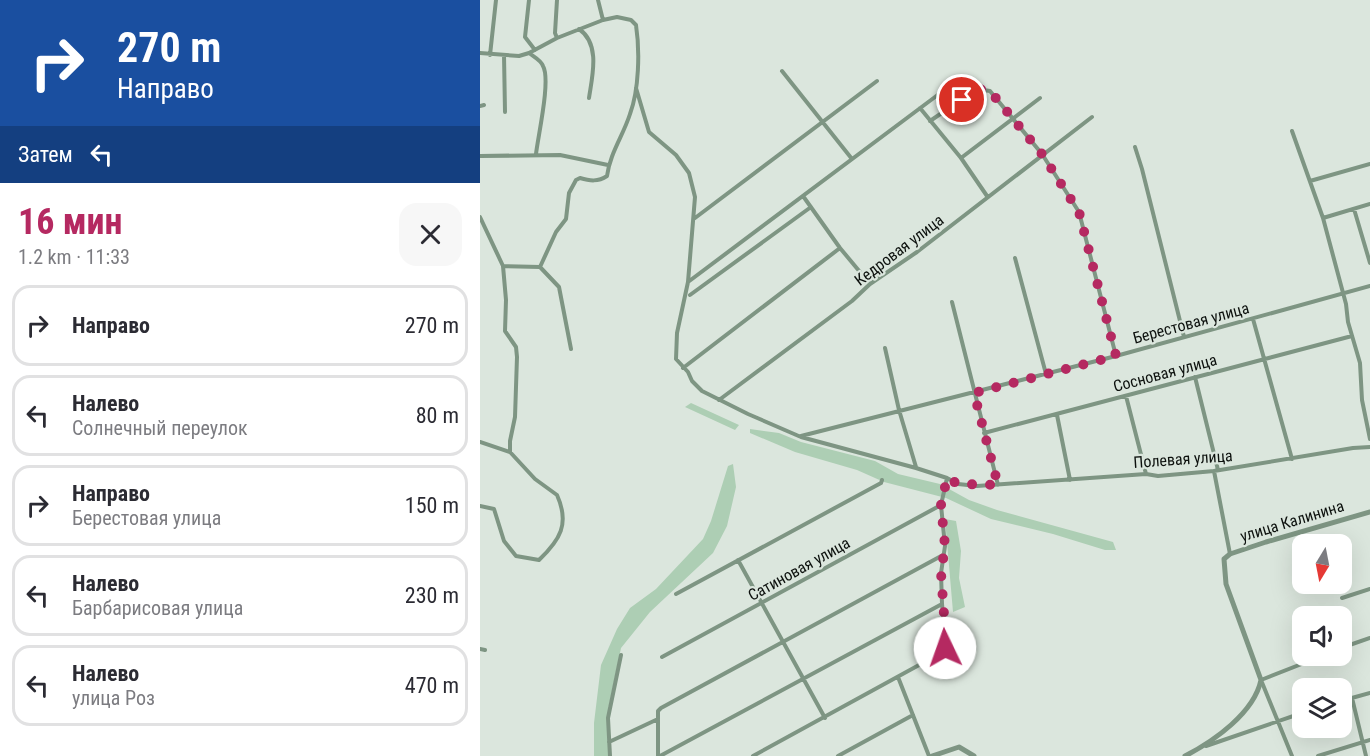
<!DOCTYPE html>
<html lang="ru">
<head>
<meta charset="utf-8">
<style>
	body { margin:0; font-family:"Roboto Condensed",sans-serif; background:#f7f7f7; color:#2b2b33; height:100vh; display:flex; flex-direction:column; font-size:22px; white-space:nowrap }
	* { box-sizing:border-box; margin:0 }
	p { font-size:20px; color:#7c7c81 }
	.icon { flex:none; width:33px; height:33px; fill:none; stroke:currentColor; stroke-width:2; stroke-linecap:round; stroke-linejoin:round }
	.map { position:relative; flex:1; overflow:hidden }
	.details { display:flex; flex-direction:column; background:#fff; width:480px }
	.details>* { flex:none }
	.hud { background:#1a4fa0; color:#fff; overflow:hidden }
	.needle { width:39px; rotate:190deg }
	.tools { position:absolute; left:812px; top:534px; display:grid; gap:12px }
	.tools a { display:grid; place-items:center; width:60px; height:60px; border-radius:12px; background:#fff; box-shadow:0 6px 24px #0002; font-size:30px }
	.pin { position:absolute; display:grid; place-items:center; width:51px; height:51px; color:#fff; margin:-26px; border:3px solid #fff; border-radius:50%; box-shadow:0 2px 6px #0007 }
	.me { position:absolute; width:66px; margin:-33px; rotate:357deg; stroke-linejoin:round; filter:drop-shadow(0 0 4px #0008) }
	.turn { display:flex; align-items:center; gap:21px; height:126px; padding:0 18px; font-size:27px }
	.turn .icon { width:78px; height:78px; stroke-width:2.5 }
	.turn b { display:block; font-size:42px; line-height:51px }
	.then { display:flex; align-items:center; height:57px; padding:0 18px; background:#0003; gap:12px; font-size:22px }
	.round { display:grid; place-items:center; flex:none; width:63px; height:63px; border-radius:18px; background:#f7f7f7 }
	.headline { display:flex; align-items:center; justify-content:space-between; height:102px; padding:0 18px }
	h1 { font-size:36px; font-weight:700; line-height:45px; color:#b52961 }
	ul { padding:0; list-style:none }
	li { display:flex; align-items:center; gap:18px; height:81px; margin:0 12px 9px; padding:0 6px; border:3px solid #e1e1e2; border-radius:18px }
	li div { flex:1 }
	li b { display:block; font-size:22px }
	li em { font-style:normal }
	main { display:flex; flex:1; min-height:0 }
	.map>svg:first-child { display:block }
	.green { fill:#adceb4 }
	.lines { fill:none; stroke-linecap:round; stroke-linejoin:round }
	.minor { stroke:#7e9583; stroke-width:4 }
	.tertiary { stroke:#7e9583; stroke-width:5 }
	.route { stroke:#b52961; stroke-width:10; stroke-dasharray:0 18 }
	.labels { text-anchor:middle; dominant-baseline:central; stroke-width:4.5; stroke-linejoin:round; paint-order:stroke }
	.street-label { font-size:16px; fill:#0c100d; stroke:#dbe6dd }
</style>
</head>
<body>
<main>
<section class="details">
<div class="hud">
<div class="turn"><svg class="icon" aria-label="right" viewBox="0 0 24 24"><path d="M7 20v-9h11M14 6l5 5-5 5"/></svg><div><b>270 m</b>Направо</div></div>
<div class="then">Затем<svg class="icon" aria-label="left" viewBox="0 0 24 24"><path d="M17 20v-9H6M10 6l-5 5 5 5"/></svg></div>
</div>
<div class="headline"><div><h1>16 мин</h1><p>1.2 km · 11:33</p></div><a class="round"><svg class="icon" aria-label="close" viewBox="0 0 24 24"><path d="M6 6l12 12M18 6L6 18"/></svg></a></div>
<ul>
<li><svg class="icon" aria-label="right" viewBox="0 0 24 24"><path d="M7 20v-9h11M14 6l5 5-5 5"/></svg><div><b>Направо</b></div><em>270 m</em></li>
<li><svg class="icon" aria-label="left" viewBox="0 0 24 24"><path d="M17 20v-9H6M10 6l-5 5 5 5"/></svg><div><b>Налево</b><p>Солнечный переулок</p></div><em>80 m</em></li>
<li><svg class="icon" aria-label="right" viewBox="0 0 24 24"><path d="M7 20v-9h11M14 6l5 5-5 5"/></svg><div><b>Направо</b><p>Берестовая улица</p></div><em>150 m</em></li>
<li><svg class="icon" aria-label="left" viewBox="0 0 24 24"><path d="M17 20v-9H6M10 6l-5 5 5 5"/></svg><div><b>Налево</b><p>Барбарисовая улица</p></div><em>230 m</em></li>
<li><svg class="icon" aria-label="left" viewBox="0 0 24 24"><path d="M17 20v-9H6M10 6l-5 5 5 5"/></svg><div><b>Налево</b><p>улица Роз</p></div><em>470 m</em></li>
</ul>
</section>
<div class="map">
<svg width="890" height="756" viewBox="0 0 890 756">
	<rect width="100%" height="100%" fill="#dbe6dd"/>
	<path class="green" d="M211 403 259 425 255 430 205 407Z
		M270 429 299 433 321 442 395 461 418 474 460 484 489 500 517 510 633 542 636 550H625L573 534 511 519 466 498 404 482 377 470 315 452 270 433Z
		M253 464 256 487 247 526 233 553 170 612 141 648 128 710V756H114V723L121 665 137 629 150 608 176 589 223 539 231 521 248 466Z
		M465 519 476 521 481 551 479 578 485 607 473 612Z"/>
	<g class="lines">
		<path class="minor" d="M49 0 45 37 55 50
			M118 0 123 20
			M99 29C121 44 112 77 109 98
			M77 38 75 33 77 0
			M0 53 39 56 49 53 77 38 123 20 137 17 151 20 156 25C160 51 159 90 150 114 143 136 130 153 127 176 118 182 110 181 100 178L96 180 89 193 86 219 76 232 60 267 79 287 91 349
			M49 53C54 57 61 60 63 66 71 80 58 136 56 154
			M10 55 16 0
			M24 55 25 112
			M302 71 372 159
			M156 88 169 132 196 155 209 173 215 197 208 282 197 333 196 359 208 372 212 381 222 391 268 414 321 437 436 468 467 478 478 484 497 486 666 474 678 476 734 471 873 448 890 447
			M0 106 4 105
			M440 108 481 158 507 196
			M450 121 497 89 510 91 562 154 599 212 636 356
			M812 131 843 218 866 304 868 322 880 363 882 400 890 439
			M655 147 662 169 704 337
			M0 156 80 155 128 165
			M481 158 560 98
			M830 181 890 164
			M323 196 360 248 390 284
			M874 209 890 263
			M0 217 23 266 26 300 25 331 36 347 37 357 35 417 30 441V452
			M215 218 397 81
			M843 218 890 204
			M535 258 566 374
			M23 266 60 267
			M208 282 463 91
			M210 295 331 207
			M472 302 518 485
			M773 319 812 459
			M405 348 419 410 436 467
			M203 368 360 248
			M715 377 738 470
			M646 396 666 474
			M239 400 372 301 390 284 437 252 612 117
			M577 415 590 480
			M504 433 872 336
			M321 436 636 356 890 286
			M0 442 30 452 55 479 77 495C90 524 80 540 59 560L36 556 24 541 14 509 0 506
			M734 471 750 554
			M258 560 345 718
			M196 594 401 483 402 480
			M862 598 890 589
			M861 648 890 638
			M0 649 5 650
			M182 657 461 505 467 478
			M418 677 449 756
			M872 698 886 756
			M861 701 890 693
			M129 742 178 719
			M726 746 822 713
			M130 756 128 718 141 655
			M178 756V711L181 708 463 555
			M180 756 462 604
			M273 756 461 653 466 642 462 604 461 573 465 546 461 505
			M358 756 433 715
			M812 756 781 680 842 656
			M838 756 890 740"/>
		<path class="tertiary" d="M452 756 479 747 494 756
			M705 756C734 741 774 713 781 680L746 584 744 559 750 554 786 542 890 512"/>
	</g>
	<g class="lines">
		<path class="route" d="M465 648 466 642 461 573 465 546 461 505 467 478 478 484 518 485 494 393 636 356 599 212 562 154 510 91 497 89 482 100"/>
	</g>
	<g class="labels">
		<g class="street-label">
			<text transform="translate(419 250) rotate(-37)">Кедровая улица</text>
			<text transform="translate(711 323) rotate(-15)">Берестовая улица</text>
			<text transform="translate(685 373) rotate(-15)">Сосновая улица</text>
			<text transform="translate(703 459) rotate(-4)">Полевая улица</text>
			<text transform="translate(812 521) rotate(-17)">улица Калинина</text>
			<text transform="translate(319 569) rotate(-29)">Сатиновая улица</text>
		</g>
	</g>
</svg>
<div class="tools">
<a><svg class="needle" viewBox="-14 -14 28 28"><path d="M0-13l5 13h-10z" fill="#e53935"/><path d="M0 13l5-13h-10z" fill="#7c7c81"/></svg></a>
<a><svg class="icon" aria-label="sound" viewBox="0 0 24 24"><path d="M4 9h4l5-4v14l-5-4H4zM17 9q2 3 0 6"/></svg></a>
<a><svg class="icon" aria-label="layers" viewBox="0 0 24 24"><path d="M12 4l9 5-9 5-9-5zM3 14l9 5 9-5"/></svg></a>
</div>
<div class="pin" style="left:482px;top:100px;background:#d93025"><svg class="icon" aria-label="arrive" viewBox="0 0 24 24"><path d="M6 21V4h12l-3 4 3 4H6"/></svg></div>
<svg class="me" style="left:465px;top:648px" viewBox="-20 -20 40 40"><circle r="19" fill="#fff"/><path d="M0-13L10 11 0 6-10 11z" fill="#b52961"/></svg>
</div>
</main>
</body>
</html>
